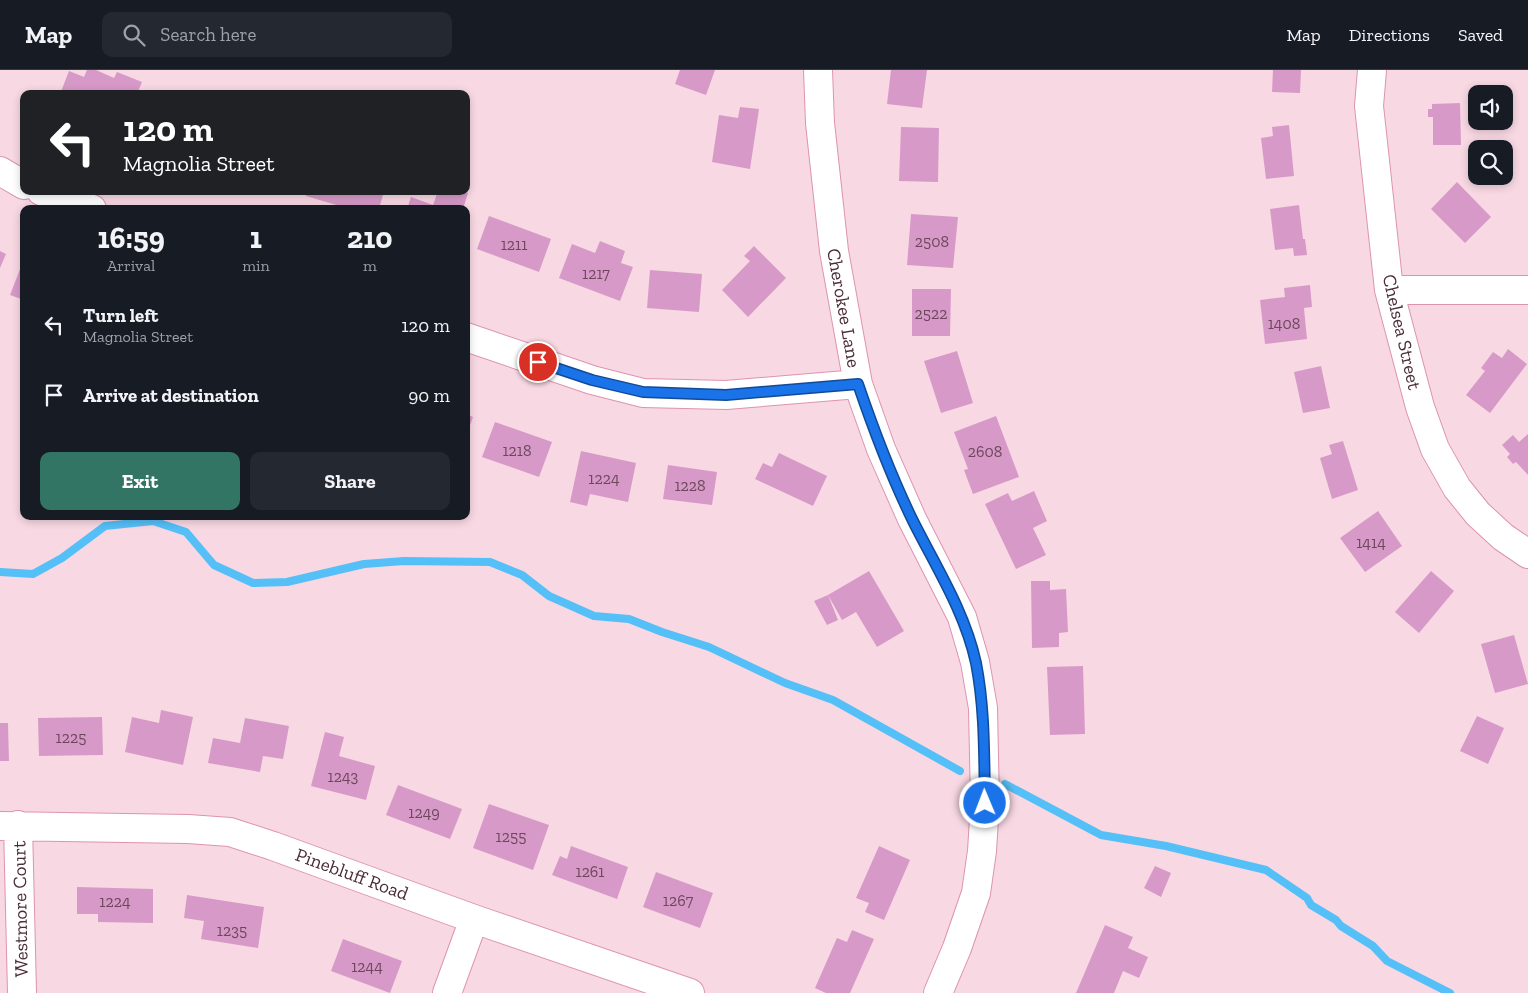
<!DOCTYPE html>
<html lang="en">
<head>
<meta charset="utf-8">
<style>
	body { margin:0; font-family:"Zilla Slab",serif; background:#242831; color:#f1f3f6; height:100vh; display:flex; flex-direction:column; font-size:19px; white-space:nowrap }
	* { box-sizing:border-box; margin:0 }
	p { font-size:16px; color:#9ea1a6 }
	.icon { flex:none; width:28px; height:28px; fill:none; stroke:currentColor; stroke-width:2; stroke-linecap:round; stroke-linejoin:round }
	.map { position:relative; flex:1; overflow:hidden }
	.panel { position:absolute; left:20px; top:135px; width:450px; height:315px; display:flex; flex-direction:column; background:#171b24; border-radius:10px; box-shadow:0 2px 8px #0003 }
	.panel>* { flex:none }
	.guide { position:absolute; left:20px; top:20px; width:450px; height:105px; border-radius:10px; box-shadow:0 2px 8px #0003; background:#202124; color:#fff; overflow:hidden }
	.controls { position:absolute; left:1468px; top:15px; display:grid; gap:10px }
	.controls a { display:grid; place-items:center; width:45px; height:45px; border-radius:10px; background:#171b24; box-shadow:0 2px 8px #0003; font-size:25px }
	.pin { position:absolute; display:grid; place-items:center; width:42px; height:42px; color:#fff; margin:-21px; border:2px solid #fff; border-radius:50%; box-shadow:0 1px 5px #0007 }
	.me { position:absolute; width:55px; margin:-28px; rotate:359deg; stroke-linejoin:round; filter:drop-shadow(0 0 4px #0008) }
	.turn { display:flex; align-items:center; gap:18px; height:105px; padding:0 20px; font-size:22px }
	.turn .icon { width:65px; height:65px; stroke-width:2.5 }
	.turn b { display:block; font-size:35px; line-height:42px }
	.eta { display:flex; justify-content:space-evenly; align-items:center; height:85px; text-align:center }
	.eta b { font-size:30px; font-weight:700; line-height:35px }
	.action { display:flex; gap:10px; margin-top:auto; padding:10px 20px }
	.action a { flex:1; height:58px; border-radius:10px; background:#337565; color:#fff; font-size:20px; font-weight:700; line-height:58px; text-align:center }
	.action a+a { background:#242831; color:#f1f3f6 }
	ul { padding:0; list-style:none }
	li { display:flex; align-items:center; gap:15px; height:70px; padding:0 20px }
	li div { flex:1 }
	li b { display:block; font-size:19px }
	li em { font-style:normal }
	header { display:flex; align-items:center; gap:30px; box-sizing:border-box; height:70px; padding:0 25px; background:#171b24; border-bottom:1px solid #363941 }
	header strong { font-size:24px }
	nav { display:flex; gap:28px; margin-inline-start:auto; font-size:18px }
	.search { width:350px; height:45px; background:#242831; display:flex; align-items:center; gap:12px; box-sizing:border-box; padding:0 18px; border-radius:10px; color:#9ea1a6; font-size:19px }
	.map>svg:first-child { display:block }
	.lines { fill:none; stroke-linecap:round; stroke-linejoin:round }
	.stream { stroke:#55bff7; stroke-width:8 }
	.building { fill:#d79ac8 }
	.minor-casing { stroke:#dd94af; stroke-width:30 }
	.minor { stroke:#fff; stroke-width:28 }
	.route-casing { stroke:#114b97; stroke-width:12 }
	.route { stroke:#1a73e8; stroke-width:9 }
	.labels { text-anchor:middle; dominant-baseline:central; stroke-width:4.5; stroke-linejoin:round; paint-order:stroke }
	.number-label { font-size:16px; fill:#6d485c }
	.street-label { font-size:19px; fill:#4a2d38; stroke:#fff }
</style>
</head>
<body>
<header>
<strong>Map</strong>
<div class="search"><svg class="icon" aria-label="search" viewBox="0 0 24 24"><circle cx="10" cy="10" r="6"/><path d="M15 15l6 6"/></svg>Search here</div>
<nav><a>Map</a><a>Directions</a><a>Saved</a></nav>
</header>
<div class="map">
<svg width="1528" height="923" viewBox="0 0 1528 923">
	<rect width="100%" height="100%" fill="#f8d8e3"/>
	<g class="lines">
		<path class="stream" d="M0 502 33 504 62 488 105 456 153 451 186 462 214 495 253 513 287 512 364 494 404 491 490 492 522 505 549 526 594 546 629 549 662 562 709 577 785 613 833 630 960 701
			M1005 714 1101 765 1166 776 1266 800 1307 828 1311 835 1336 850 1341 856 1373 876 1387 891 1450 923"/>
	</g>
	<path class="building" d="M87 0H96L114 8 117 2 142 12 137 24H60L69 1 84 7Z
		M680 0H715L706 25 675 14Z
		M891 0H927L922 38 887 34Z
		M1273 0H1301L1300 23 1272 22Z
		M1460 33 1461 75H1433V47H1428V39H1432V34Z
		M740 37 759 39 750 99 712 92 719 45 738 48Z
		M1289 55 1294 106 1266 109 1261 68 1273 66 1272 57Z
		M901 57 939 58 938 112 899 111Z
		M1457 112 1491 147 1465 173 1431 139Z
		M308 121H384L379 139H350L306 126Z
		M438 121H462L468 123 463 139H407L411 127 433 135Z
		M1299 135 1303 169H1305L1307 185 1294 186 1293 178 1275 180 1270 139Z
		M911 144 958 147 953 198 907 195Z
		M489 146 551 169 539 202 477 179Z
		M600 171 625 181 621 193 633 197 620 231 559 208 572 174 595 183Z
		M754 176 786 208 748 247 722 220 750 191 744 186Z
		M0 181 6 184 0 198Z
		M24 189V230L10 225Z
		M650 200 702 204 699 242 647 238Z
		M1310 215 1312 237 1304 238 1307 269 1265 274 1260 230 1285 227 1284 218Z
		M912 219H951L950 266H912Z
		M1508 279 1527 294 1490 343 1466 325 1485 301 1481 298 1493 282 1502 288Z
		M957 281 973 333 941 343 924 291Z
		M1321 296 1330 338 1303 343 1294 302Z
		M466 344 473 347 466 366Z
		M996 346 1019 407 973 424 964 400 968 399 954 362Z
		M495 352 552 372 539 407 482 387Z
		M1528 364V405L1516 392 1513 394 1507 387 1510 384 1502 375 1513 365 1519 372Z
		M1343 371 1358 420 1332 429 1320 388 1332 384 1329 375Z
		M581 381 636 393 628 432 590 424 587 436 570 432Z
		M779 383 827 406 813 436 755 409 763 393 772 397Z
		M668 395 717 402 712 435 663 429Z
		M1034 421 1047 451 1033 458 1046 485 1016 499 985 434 1008 423 1012 431Z
		M1378 441 1402 476 1365 502 1340 468Z
		M869 501 904 561 877 577 856 542 842 550 828 525Z
		M1431 501 1454 521 1419 563 1395 542Z
		M1031 511H1050V520L1066 519 1068 562 1059 563V577L1032 578Z
		M828 525 838 550 827 555 814 531Z
		M1514 565 1528 614 1495 623 1481 574Z
		M1083 596 1085 664 1050 665 1047 597Z
		M161 640 193 647 183 695 125 682 132 647 159 653Z
		M1477 646 1504 658 1488 694 1460 681Z
		M102 647 103 685 39 686 38 648Z
		M245 648 289 656 283 689 263 686 260 702 208 693 213 668 240 673Z
		M0 653H8L9 691H0Z
		M325 662 344 667 339 686 375 696 366 730 311 716Z
		M398 715 462 739 450 769 386 745Z
		M489 734 549 755 533 800 473 778Z
		M571 776 628 797 617 829 552 805 560 786 567 789Z
		M879 776 910 790 884 850 865 842 869 833 856 828Z
		M1155 796 1171 803 1161 827 1144 818Z
		M656 802 713 823 700 858 643 837Z
		M77 817 153 819V853L98 852V844H77Z
		M187 825 264 837 258 878 201 869 204 851 184 848Z
		M1105 855 1133 867 1128 878 1148 887 1139 908 1123 901 1114 923H1076Z
		M852 860 874 869 850 923H826L815 918 837 868 847 872Z
		M343 869 402 891 390 923 331 901Z"/>
	<g class="lines">
		<defs>
			<path id="minor" d="M818 0 820 53 834 181 858 314 881 379 912 449 962 547 975 592 983 638 985 733 982 781 976 823 957 878 938 923
				M1372 0 1369 36 1389 220 1420 337 1435 379 1457 418 1478 444 1503 467 1528 484
				M0 101 24 115
				M41 121 92 139
				M1389 220H1528
				M466 267 592 310 643 323 726 325 858 314
				M18 755 22 923
				M0 756 188 759 230 762 273 776 474 849 690 923
				M447 923 474 849"/>
		</defs>
		<use href="#minor" class="minor-casing"/>
		<use href="#minor" class="minor"/>
	</g>
	<g class="lines">
		<defs>
			<path id="route" d="M538 292 592 310 643 322 726 325 858 314C874 361 891 406 913 451 936 497 965 542 976 593 985 639 984 686 985 733"/>
		</defs>
		<use href="#route" class="route-casing"/>
		<use href="#route" class="route"/>
	</g>
	<g class="labels">
		<g class="number-label">
			<text x="932" y="171">2508</text>
			<text x="514" y="174">1211</text>
			<text x="596" y="203">1217</text>
			<text x="931" y="243">2522</text>
			<text x="1284" y="253">1408</text>
			<text x="517" y="380">1218</text>
			<text x="985" y="381">2608</text>
			<text x="604" y="408">1224</text>
			<text x="690" y="415">1228</text>
			<text x="1371" y="472">1414</text>
			<text x="71" y="667">1225</text>
			<text x="343" y="706">1243</text>
			<text x="424" y="742">1249</text>
			<text x="511" y="766">1255</text>
			<text x="590" y="801">1261</text>
			<text x="678" y="830">1267</text>
			<text x="115" y="831">1224</text>
			<text x="232" y="860">1235</text>
			<text x="367" y="896">1244</text>
		</g>
		<g class="street-label">
			<text transform="translate(844 238) rotate(80)">Cherokee Lane</text>
			<text transform="translate(1402 262) rotate(77)">Chelsea Street</text>
			<text transform="translate(352 804) rotate(20)">Pinebluff Road</text>
			<text transform="translate(20 839) rotate(-91)">Westmore Court</text>
		</g>
	</g>
</svg>
<div class="controls">
<a><svg class="icon" aria-label="sound" viewBox="0 0 24 24"><path d="M4 9h4l5-4v14l-5-4H4zM17 9q2 3 0 6"/></svg></a>
<a><svg class="icon" aria-label="search" viewBox="0 0 24 24"><circle cx="10" cy="10" r="6"/><path d="M15 15l6 6"/></svg></a>
</div>
<div class="pin" style="left:538px;top:292px;background:#d93025"><svg class="icon" aria-label="arrive" viewBox="0 0 24 24"><path d="M6 21V4h12l-3 4 3 4H6"/></svg></div>
<svg class="me" style="left:985px;top:733px" viewBox="-20 -20 40 40"><circle r="17" fill="#1a73e8" stroke="#fff" stroke-width="3"/><path d="M0-11L8 9 0 5-8 9z" fill="#fff"/></svg>
<div class="guide">
<div class="turn"><svg class="icon" aria-label="left" viewBox="0 0 24 24"><path d="M17 20v-9H6M10 6l-5 5 5 5"/></svg><div><b>120 m</b>Magnolia Street</div></div>
</div>
<section class="panel">
<div class="eta">
<div><b>16:59</b><p>Arrival</p></div>
<div><b>1</b><p>min</p></div>
<div><b>210</b><p>m</p></div>
</div>
<ul>
<li><svg class="icon" aria-label="left" viewBox="0 0 24 24"><path d="M17 20v-9H6M10 6l-5 5 5 5"/></svg><div><b>Turn left</b><p>Magnolia Street</p></div><em>120 m</em></li>
<li><svg class="icon" aria-label="arrive" viewBox="0 0 24 24"><path d="M6 21V4h12l-3 4 3 4H6"/></svg><div><b>Arrive at destination</b></div><em>90 m</em></li>
</ul>
<div class="action"><a>Exit</a><a>Share</a></div>
</section>
</div>
</body>
</html>
